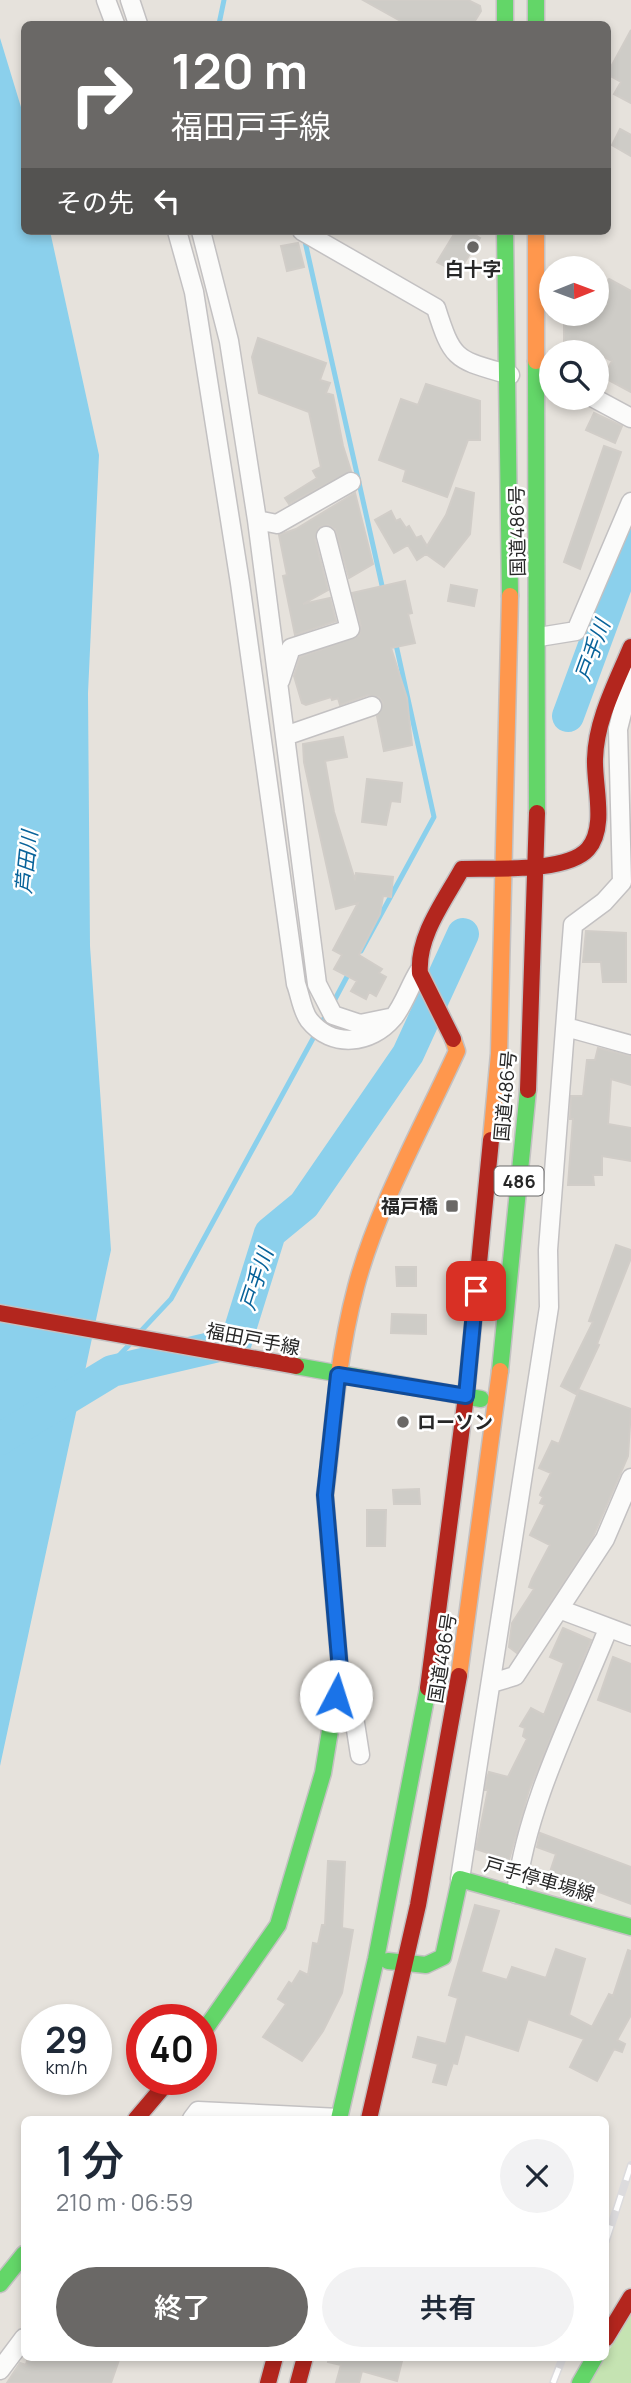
<!DOCTYPE html>
<html lang="ja">
<head>
<meta charset="utf-8">
<style>
	body { margin:0; font-family:Manrope,"Noto Sans JP",sans-serif; background:#f2f2f3; color:#1f2937; height:100vh; display:flex; flex-direction:column; font-size:26px; white-space:nowrap }
	* { box-sizing:border-box; margin:0 }
	p { font-size:23px; color:#747a83 }
	.icon { flex:none; width:38px; height:38px; fill:none; stroke:currentColor; stroke-width:2; stroke-linecap:round; stroke-linejoin:round }
	.map { position:relative; flex:1; overflow:hidden }
	.side { position:absolute; left:21px; top:2116px; width:588px; height:245px; display:flex; flex-direction:column; background:#fff; border-radius:10px; box-shadow:0 4px 10px #0003 }
	.side>* { flex:none }
	.top-card { position:absolute; left:21px; top:21px; width:590px; height:214px; border-radius:10px; box-shadow:0 4px 10px #0003; background:#6a6866; color:#fff; overflow:hidden }
	.needle { width:46px; rotate:89deg }
	.tools { position:absolute; left:539px; top:256px; display:grid; gap:14px }
	.tools a { display:grid; place-items:center; width:70px; height:70px; border-radius:50%; background:#fff; box-shadow:0 4px 10px #0003; font-size:35px }
	.speed { position:absolute; left:21px; top:2004px; display:flex; gap:14px; font-size:35px; font-weight:700; text-align:center }
	.speed>* { display:grid; place-content:center; width:91px; height:91px; border-radius:50%; background:#fff; box-shadow:0 4px 10px #0003; line-height:1 }
	.speed small { font-size:18px; font-weight:400 }
	.speed .limit { border:10px solid #d22; background:#fff; color:#111 }
	.pin { position:absolute; display:grid; place-items:center; width:60px; height:60px; color:#fff; margin:-30px; border-radius:14px; box-shadow:0 4px 10px #0006 }
	.me { position:absolute; width:77px; margin:-38px; rotate:5deg; stroke-linejoin:round; filter:drop-shadow(0 0 5px #0008) }
	.turn { display:flex; align-items:center; gap:24px; height:147px; padding:0 35px; font-size:32px }
	.turn .icon { width:91px; height:91px; stroke-width:2.5 }
	.turn b { display:block; font-size:49px; line-height:60px }
	.then { display:flex; align-items:center; height:66px; padding:0 35px; background:#0003; gap:14px; font-size:26px }
	.round { display:grid; place-items:center; flex:none; width:74px; height:74px; border-radius:37px; background:#f2f2f3 }
	.head { display:flex; align-items:center; justify-content:space-between; height:119px; padding:0 35px }
	h1 { font-size:42px; font-weight:600; line-height:52px }
	.primary-button { display:flex; gap:14px; margin-top:auto; padding:14px 35px }
	.primary-button a { flex:1; height:80px; border-radius:42px; background:#6a6866; color:#fff; font-size:28px; font-weight:600; line-height:80px; text-align:center }
	.primary-button a+a { background:#f2f2f3; color:#1f2937 }
	.map>svg:first-child { display:block }
	.green { fill:#c5e3b2 }
	.water { fill:#8bd0ec }
	.lines { fill:none; stroke-linecap:round; stroke-linejoin:round }
	.stream { stroke:#8bd0ec; stroke-width:5 }
	.river { stroke:#8bd0ec; stroke-width:32 }
	.building { fill:#ceccc7; stroke:#d1cdc8; stroke-width:2 }
	.street-casing { stroke:#c3c1c2; stroke-width:21 }
	.fast-casing { stroke:#c3c1c2; stroke-width:19 }
	.slow-casing { stroke:#c3c1c2; stroke-width:19 }
	.jam-casing { stroke:#c3c1c2; stroke-width:19 }
	.street { stroke:#fbfbfa; stroke-width:18 }
	.fast { stroke:#63d668; stroke-width:16 }
	.slow { stroke:#ff974d; stroke-width:16 }
	.jam { stroke:#b3261e; stroke-width:16 }
	.rail-casing { stroke:#dcdbdd; stroke-width:8 }
	.rail { stroke:#fff; stroke-width:5; stroke-dasharray:16; stroke-linecap:butt }
	.route-casing { stroke:#114b97; stroke-width:18 }
	.route { stroke:#1a73e8; stroke-width:12 }
	.poi-dot { fill:#6a6866; stroke:#fff; stroke-width:2.5 }
	.labels { text-anchor:middle; dominant-baseline:central; stroke-width:5; stroke-linejoin:round; paint-order:stroke }
	.shield { fill:#fff; stroke:#686868; stroke-width:2 }
	.shield-label { font-size:18px; font-weight:bold; fill:#272727 }
	.poi-label { font-size:19px; font-weight:bold; fill:#272727; stroke:#fff }
	.street-label { font-size:19px; fill:#272727; stroke:#fff }
	.water-label { font-size:21px; font-style:italic; fill:#08639a; stroke:#fff }
</style>
</head>
<body>
<div class="map">
<svg width="631" height="2383" viewBox="0 0 631 2383">
	<rect width="100%" height="100%" fill="#e6e2dc"/>
	<path class="green" d="M631 2313V2383H590Z"/>
	<path class="water" d="M0 38 24 117V231H50L99 455 88 693 90 946 111 1250 0 1766Z"/>
	<g class="lines">
		<path class="stream" d="M219 24 224 0
			M304 237 383 590
			M361 951 434 817 395 640
			M333 1003 350 971
			M141 1331 171 1299 328 1011
			M78 1386 111 1364 130 1344"/>
		<path class="river" d="M568 716 631 545
			M0 1439 112 1371 236 1342 270 1233 304 1205 408 1054 463 934"/>
	</g>
	<path class="building" d="M363 0H468L480 6 481 11 473 24H406Z
		M631 30V103L614 94 621 82 607 74Z
		M620 129 631 135V156L612 145Z
		M456 231H469L480 238 458 273 437 262Z
		M298 243 304 267 287 271 281 246Z
		M609 279 631 291V392L603 377 612 361 581 344H564V324H583L589 313H597V300Z
		M258 338 326 363 320 380 330 383 326 393 333 395 343 446 351 471 289 504 285 498 317 478 313 471 321 467 309 412 259 393 252 357Z
		M426 384 480 401V440H468L447 497 403 481 406 470 379 460 401 399 418 405Z
		M594 413 622 426 615 443 586 430Z
		M604 446 621 452 580 569 564 562Z
		M456 488 474 493 470 534 444 567 426 554 417 560 408 545 394 553 375 520 391 511 396 521 400 519 406 528 409 526 416 538 421 536 427 546 446 515Z
		M355 493 373 564 349 578 335 529 328 525 319 527 315 539 328 590 303 604 330 598 336 621 295 635 283 576 287 575 279 535 296 529Z
		M405 581 412 613 408 614 415 643 391 648 407 698 412 745 384 751 377 716 383 703 379 697 368 695 340 705 338 698 332 700 331 697 306 705 302 703 294 676 300 657 359 636 361 626 352 593Z
		M451 585 477 590 474 606 448 601Z
		M343 737 347 757 325 761 334 812 355 880 356 873 393 877 391 897 383 896 380 914 359 955 382 969 379 973 386 977 376 996 369 992 366 999 351 991 357 981 334 969 342 955 333 950 358 903 336 909 304 762 303 744Z
		M367 779 402 783 400 802 391 801 386 825 362 822Z
		M586 931 626 933V982H603L601 962H583Z
		M598 1048 631 1056V1085L611 1079 608 1124 631 1128V1161L602 1156V1175H593L594 1185H568L573 1119H570L571 1096H583L587 1060H595Z
		M616 1245 631 1250V1258L597 1344 599 1345 576 1394 561 1386 593 1322 589 1321Z
		M396 1267H416V1286H397Z
		M392 1314 426 1315V1334L391 1333Z
		M579 1390 631 1409 628 1456 592 1539 517 1653 509 1647 512 1623 534 1589 529 1587 532 1579 550 1545 530 1535 545 1505 540 1503 543 1497 540 1495 551 1473 539 1468 552 1441 559 1444Z
		M419 1489 420 1504H394L393 1490Z
		M367 1510H386L385 1546H367Z
		M563 1628 591 1640 529 1790 509 1860 476 1849 488 1790H485L487 1778 489 1772 508 1777 527 1739 523 1736 525 1728 520 1726 531 1708 544 1715 564 1663 550 1657Z
		M613 1657 631 1664V1712L598 1700Z
		M540 1833 631 1867V1904L591 1889 587 1899 545 1887 556 1854 537 1847Z
		M328 1861 345 1862 342 1928 353 1930 342 1993 323 2031 302 2061 263 2037 286 2004 278 1999 289 1982 292 1984 300 1971 308 1975 313 1943 318 1944 322 1925H325Z
		M475 1905 499 1911 481 1972 507 1980 512 1967 546 1978 556 1949 585 1959 569 2015 592 2027 609 1994 613 1996 628 1950 631 1951V2015L617 2040 625 2044 622 2052 614 2049 597 2081 570 2067 584 2039 528 2019 518 2051 465 2034 457 2064 453 2063 446 2085 433 2082 438 2064 413 2057 418 2037 446 2044 458 1998 449 1995Z
		M28 2357H120L111 2383H7L20 2363 26 2365Z
		M329 2357H403L397 2381 362 2371 359 2383H336L341 2365 328 2362Z"/>
	<g class="lines">
		<defs>
			<path id="street" d="M106 0 115 24
				M130 0 138 24
				M177 231 194 292 240 583 296 984C300 994 302 1011 309 1020 332 1049 371 1044 393 1018 404 1005 410 985 419 971
				M201 231 229 341 257 520 317 984 333 1015 360 1024 394 1017
				M302 231 436 308C453 362 456 359 510 375
				M592 397 631 418
				M257 520 277 524 351 482
				M539 637 576 631 631 502
				M280 681 291 648 350 629 326 536
				M285 736 372 706
				M566 1027 631 1045
				M559 1609 631 1636
				M341 1673 352 1704 360 1755
				M492 1683 515 1676 605 1539 631 1478
				M460 1879 549 1307 548 1250 573 925 604 902 622 882 618 729 631 677
				M516 1894C526 1805 575 1712 608 1629
				M192 2119 198 2111 339 2118
				M0 2370 24 2338"/>
			<path id="fast" d="M505 0V24
				M536 0V24
				M505 231 510 596
				M536 361 537 813
				M296 1366 481 1399
				M500 1371 528 1090
				M388 1961 426 1965 443 1957 460 1879 631 1927
				M201 2035 278 1925 323 1773 340 1670 325 1495 328 1471
				M339 2119 376 1959 428 1688
				M0 2284 24 2254
				M580 2383 595 2357"/>
			<path id="slow" d="M536 231V361
				M491 1140 499 1054 510 596
				M328 1471C334 1410 340 1347 356 1287 377 1207 423 1126 457 1051L453 1039
				M459 1676 500 1371"/>
			<path id="jam" d="M453 1039 420 973C417 936 445 900 462 869 492 868 567 873 588 849 607 827 594 786 595 759 596 720 616 683 631 647
				M528 1090 537 813
				M0 1313 296 1366
				M428 1688 466 1396 491 1140
				M136 2119 170 2079
				M369 2119 418 1905 459 1676
				M606 2338 631 2297
				M268 2383 275 2357
				M298 2383 305 2357"/>
		</defs>
		<use href="#street" class="street-casing"/>
		<use href="#fast" class="fast-casing"/>
		<use href="#slow" class="slow-casing"/>
		<use href="#jam" class="jam-casing"/>
		<use href="#street" class="street"/>
		<use href="#fast" class="fast"/>
		<use href="#slow" class="slow"/>
		<use href="#jam" class="jam"/>
		<defs>
			<path id="rail" d="M606 2241 631 2165
				M553 2383 563 2357"/>
		</defs>
		<use href="#rail" class="rail-casing"/>
		<use href="#rail" class="rail"/>
	</g>
	<g class="lines">
		<defs>
			<path id="route" d="M336 1696 340 1670 325 1495 338 1375 466 1396 476 1291"/>
		</defs>
		<use href="#route" class="route-casing"/>
		<use href="#route" class="route"/>
	</g>
	<g class="poi-dot">
		<circle cx="473" cy="247" r="7"/>
		<rect x="445" y="1199" width="14" height="14" rx="3.5"/>
		<circle cx="403" cy="1422" r="7"/>
	</g>
	<g class="labels">
		<rect class="shield" x="494.5" y="1166.5" width="49" height="29" rx="5"/>
		<g class="shield-label">
			<text x="519" y="1181">486</text>
		</g>
		<g class="poi-label">
			<text x="473" y="269">白十字</text>
			<text x="438" y="1206" text-anchor="end">福戸橋</text>
			<text x="417" y="1422" text-anchor="start">ローソン</text>
		</g>
		<g class="street-label">
			<text transform="translate(517 531) rotate(-91)">国道486号</text>
			<text transform="translate(505 1096) rotate(-85)">国道486号</text>
			<text transform="translate(253 1339) rotate(11)">福田戸手線</text>
			<text transform="translate(442 1658) rotate(-81)">国道486号</text>
			<text transform="translate(540 1879) rotate(16)">戸手停車場線</text>
		</g>
		<g class="water-label">
			<text transform="translate(592 650) rotate(-70)">戸手川</text>
			<text transform="translate(26 862) rotate(-84)">芦田川</text>
			<text transform="translate(256 1279) rotate(-72)">戸手川</text>
		</g>
	</g>
</svg>
<div class="tools">
<a><svg class="needle" viewBox="-14 -14 28 28"><path d="M0-13l5 13h-10z" fill="#e53935"/><path d="M0 13l5-13h-10z" fill="#747a83"/></svg></a>
<a><svg class="icon" aria-label="search" viewBox="0 0 24 24"><circle cx="10" cy="10" r="6"/><path d="M15 15l6 6"/></svg></a>
</div>
<div class="speed"><div>29<small>km/h</small></div><div class="limit">40</div></div>
<div class="pin" style="left:476px;top:1291px;background:#d93025"><svg class="icon" aria-label="arrive" viewBox="0 0 24 24"><path d="M6 21V4h12l-3 4 3 4H6"/></svg></div>
<svg class="me" style="left:336px;top:1696px" viewBox="-20 -20 40 40"><circle r="19" fill="#fff"/><path d="M0-13L10 11 0 6-10 11z" fill="#1a73e8"/></svg>
<div class="top-card">
<div class="turn"><svg class="icon" aria-label="right" viewBox="0 0 24 24"><path d="M7 20v-9h11M14 6l5 5-5 5"/></svg><div><b>120 m</b>福田戸手線</div></div>
<div class="then">その先<svg class="icon" aria-label="left" viewBox="0 0 24 24"><path d="M17 20v-9H6M10 6l-5 5 5 5"/></svg></div>
</div>
<section class="side">
<div class="head"><div><h1>1 分</h1><p>210 m · 06:59</p></div><a class="round"><svg class="icon" aria-label="close" viewBox="0 0 24 24"><path d="M6 6l12 12M18 6L6 18"/></svg></a></div>
<div class="primary-button"><a>終了</a><a>共有</a></div>
</section>
</div>
</body>
</html>
